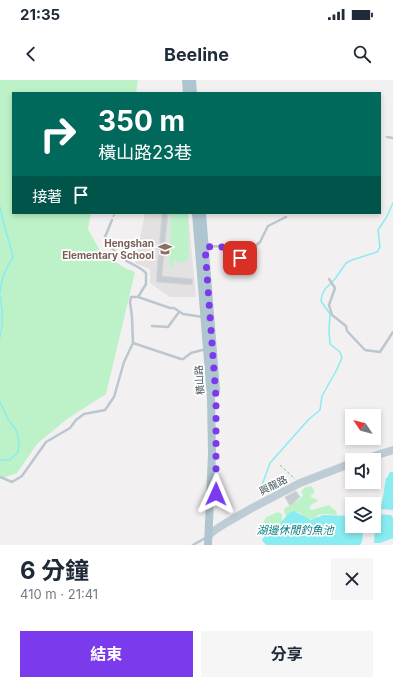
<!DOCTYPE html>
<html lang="zh-TW">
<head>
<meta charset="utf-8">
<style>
	body { margin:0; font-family:Inter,"Noto Sans TC",sans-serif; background:#f6f6f7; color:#1f2937; height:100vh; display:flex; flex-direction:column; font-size:15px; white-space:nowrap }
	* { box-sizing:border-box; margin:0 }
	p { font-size:13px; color:#747a83 }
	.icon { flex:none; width:22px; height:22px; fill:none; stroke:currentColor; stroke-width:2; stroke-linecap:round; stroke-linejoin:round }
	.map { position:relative; height:465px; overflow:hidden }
	.sheet { display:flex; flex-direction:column; background:#fff; flex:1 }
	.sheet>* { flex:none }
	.banner { position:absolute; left:12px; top:12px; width:369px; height:122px; border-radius:0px; box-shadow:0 2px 6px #0003; background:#00695c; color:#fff; overflow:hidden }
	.needle { width:26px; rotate:305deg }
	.fabs { position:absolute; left:345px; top:329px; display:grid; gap:8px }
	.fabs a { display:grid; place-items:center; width:36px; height:36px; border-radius:0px; background:#fff; box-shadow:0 2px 6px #0003; font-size:20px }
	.pin { position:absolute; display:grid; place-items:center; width:34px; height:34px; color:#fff; margin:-17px; border-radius:8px; box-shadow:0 2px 6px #0006 }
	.me { position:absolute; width:44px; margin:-22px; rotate:1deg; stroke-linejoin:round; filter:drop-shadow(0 0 3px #0008) }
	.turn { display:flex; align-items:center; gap:14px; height:84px; padding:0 20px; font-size:18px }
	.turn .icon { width:52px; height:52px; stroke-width:2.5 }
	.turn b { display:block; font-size:28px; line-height:34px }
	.then { display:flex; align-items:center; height:38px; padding:0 20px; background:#0003; gap:8px; font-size:15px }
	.round { display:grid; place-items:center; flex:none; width:42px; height:42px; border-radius:0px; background:#f6f6f7 }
	.summary { display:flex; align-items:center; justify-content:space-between; height:68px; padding:0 20px }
	h1 { font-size:24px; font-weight:700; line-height:30px }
	.action { display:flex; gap:8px; margin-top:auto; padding:8px 20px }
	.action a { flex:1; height:46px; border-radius:0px; background:#7c3aed; color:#fff; font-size:16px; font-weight:700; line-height:46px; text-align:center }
	.action a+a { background:#f6f6f7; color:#1f2937 }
	.status { display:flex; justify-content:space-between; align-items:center; height:28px; padding:0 20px; background:#fff; direction:ltr }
	.status svg { height:11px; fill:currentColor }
	header { display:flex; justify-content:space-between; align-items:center; height:52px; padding:0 20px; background:#fff; font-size:18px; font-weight:700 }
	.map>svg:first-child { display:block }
	.education { fill:#e4e1e3 }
	.green { fill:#bdf2c9 }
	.water { fill:#88ecf0 }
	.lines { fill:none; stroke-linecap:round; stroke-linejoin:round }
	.stream { stroke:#88ecf0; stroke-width:1.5 }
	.building { fill:#c7ccd0; stroke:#d4d8dc }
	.path { stroke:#73d194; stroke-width:1; stroke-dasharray:3 2; stroke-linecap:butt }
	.lane { stroke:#bbc7ce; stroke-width:2.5 }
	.secondary { stroke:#bdccd5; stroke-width:8 }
	.primary { stroke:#afc5d0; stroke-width:8 }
	.route { stroke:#7c3aed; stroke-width:7; stroke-dasharray:0 12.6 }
	.labels { text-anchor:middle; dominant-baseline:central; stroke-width:3.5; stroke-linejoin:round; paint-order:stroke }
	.education-label { font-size:10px; font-weight:bold; fill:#785e54; stroke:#fff; text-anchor:end }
	.street-label { font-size:10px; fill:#47575f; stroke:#fff }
	.water-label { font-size:11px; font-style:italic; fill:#097d82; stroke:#fff }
</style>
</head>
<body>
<div class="status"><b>21:35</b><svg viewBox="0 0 49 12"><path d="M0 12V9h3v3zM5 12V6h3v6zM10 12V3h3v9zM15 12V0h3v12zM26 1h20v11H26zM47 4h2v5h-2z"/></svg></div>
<header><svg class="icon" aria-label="back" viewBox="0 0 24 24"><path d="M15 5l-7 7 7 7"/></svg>Beeline<svg class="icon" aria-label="search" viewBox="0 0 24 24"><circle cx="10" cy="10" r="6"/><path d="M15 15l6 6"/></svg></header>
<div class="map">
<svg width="393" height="465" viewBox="0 0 393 465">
	<rect width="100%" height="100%" fill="#f3f0f1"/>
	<path class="education" d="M145 133H188L196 217H170L150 203V189L135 183Z"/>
	<path class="green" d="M0 0H138L136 13H13V133H91L88 149 101 173 125 188 135 192 106 314 67 339 37 364 17 393 0 399Z
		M171 133H188L189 177C186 184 180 184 174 180L173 188 169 187Z
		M311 406 314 410V413L311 415V417L316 419 318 421 312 424 309 428 312 430 329 425 336 431 337 434 336 435 327 434 318 435 316 438 307 440 304 438 303 435 297 432 287 437 285 435 284 429 288 426H290C293 423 301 419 303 415L301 412 304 408Z
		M278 432 282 434V440L284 441 281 447 279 444 272 449H268L262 445 266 437Z"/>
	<path class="water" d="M390 392H393V430L381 429 386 398H387Z
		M294 431 311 440 323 435 352 436V446H364L362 462 360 465H266L262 460 267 451C280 452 282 435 294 431Z
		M376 434 391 435 393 438V458L380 463H374Z"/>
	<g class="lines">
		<path class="stream" d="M0 127C3 144 9 160 13 177 6 188 1 199 0 212
			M0 215C2 229 4 243 0 257
			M0 322 8 339 17 351 19 363 18 372 10 380H0
			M262 405 270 383 309 339 320 330 322 316 336 291 342 278 340 272 330 264 329 251 330 234 321 221 322 215 325 209 335 199 346 183 352 180 377 172 380 167 378 150 386 138 393 123"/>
	</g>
	<path class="building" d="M162 133H168L162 196 193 199 192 205 156 202Z
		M296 411 300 417 290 426 285 417Z"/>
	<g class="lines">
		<path class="path" d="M113 137 115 133
			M280 385 295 399"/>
		<path class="lane" d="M387 57 393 58
			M112 140 105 157C106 163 118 175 124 179 130 184 139 186 146 193V204L138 217
			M206 167 220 166 223 168 224 171 234 178H240L244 176 260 162 268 146 286 137
			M329 199 335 208 329 225 332 235 346 246 347 251 365 270 380 272 393 252
			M152 246 168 247 179 232
			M133 263 181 279H183L191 273 206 269
			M0 397 12 402 22 396 46 362 70 348 76 340 84 334 105 330 114 317 124 282 133 263 132 237 130 222 131 217H138L170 228H174L183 234 203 237
			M193 465 207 457"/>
		<path class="secondary" d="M361 380 393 370
			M209 455 215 450 226 443 252 428 300 403 352 383"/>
		<path class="primary" d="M186 0 187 13
			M192 0 193 13
			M196 133 211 318 212 374 208 465
			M202 133 216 310"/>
	</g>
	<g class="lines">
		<path class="route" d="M216 414V318L205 167 220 166 224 168V171C229 175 233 178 240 178"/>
	</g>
	<defs>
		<symbol id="school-bare" viewBox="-9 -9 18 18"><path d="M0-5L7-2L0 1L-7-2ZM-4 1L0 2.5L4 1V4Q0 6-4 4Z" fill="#8d6e63" stroke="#fff" stroke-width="2.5" paint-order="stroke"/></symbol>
	</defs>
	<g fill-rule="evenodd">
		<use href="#school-bare" x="155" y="159" width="20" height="20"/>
	</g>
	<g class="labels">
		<g class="education-label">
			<text x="154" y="163">Hengshan<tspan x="154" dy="12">Elementary School</tspan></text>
		</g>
		<g class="street-label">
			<text transform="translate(199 300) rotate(-94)">橫山路</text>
			<text transform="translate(273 405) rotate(-27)">興龍路</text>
		</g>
		<g class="water-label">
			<text x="295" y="450">湖邊休閒釣魚池</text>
		</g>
	</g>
</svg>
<div class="fabs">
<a><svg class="needle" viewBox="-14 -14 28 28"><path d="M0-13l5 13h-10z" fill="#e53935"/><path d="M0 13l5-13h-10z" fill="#747a83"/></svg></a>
<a><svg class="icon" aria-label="sound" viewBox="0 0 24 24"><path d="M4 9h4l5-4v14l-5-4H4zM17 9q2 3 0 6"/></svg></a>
<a><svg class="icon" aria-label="layers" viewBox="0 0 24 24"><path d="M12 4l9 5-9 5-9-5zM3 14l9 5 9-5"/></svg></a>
</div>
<div class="pin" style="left:240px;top:178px;background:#d93025"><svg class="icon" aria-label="arrive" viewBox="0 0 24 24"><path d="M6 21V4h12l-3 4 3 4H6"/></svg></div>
<svg class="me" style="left:216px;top:414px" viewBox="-20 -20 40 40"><path d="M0-17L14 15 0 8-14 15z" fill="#7c3aed" stroke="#fff" stroke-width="4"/></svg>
<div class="banner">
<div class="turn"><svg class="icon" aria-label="right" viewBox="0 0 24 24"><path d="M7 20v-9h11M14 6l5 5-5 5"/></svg><div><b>350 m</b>橫山路23巷</div></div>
<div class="then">接著<svg class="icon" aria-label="arrive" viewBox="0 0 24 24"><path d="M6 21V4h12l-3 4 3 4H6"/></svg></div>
</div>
</div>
<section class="sheet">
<div class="summary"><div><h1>6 分鐘</h1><p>410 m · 21:41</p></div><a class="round"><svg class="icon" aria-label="close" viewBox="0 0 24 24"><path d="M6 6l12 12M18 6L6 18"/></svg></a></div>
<div class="action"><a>結束</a><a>分享</a></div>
</section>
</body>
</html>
